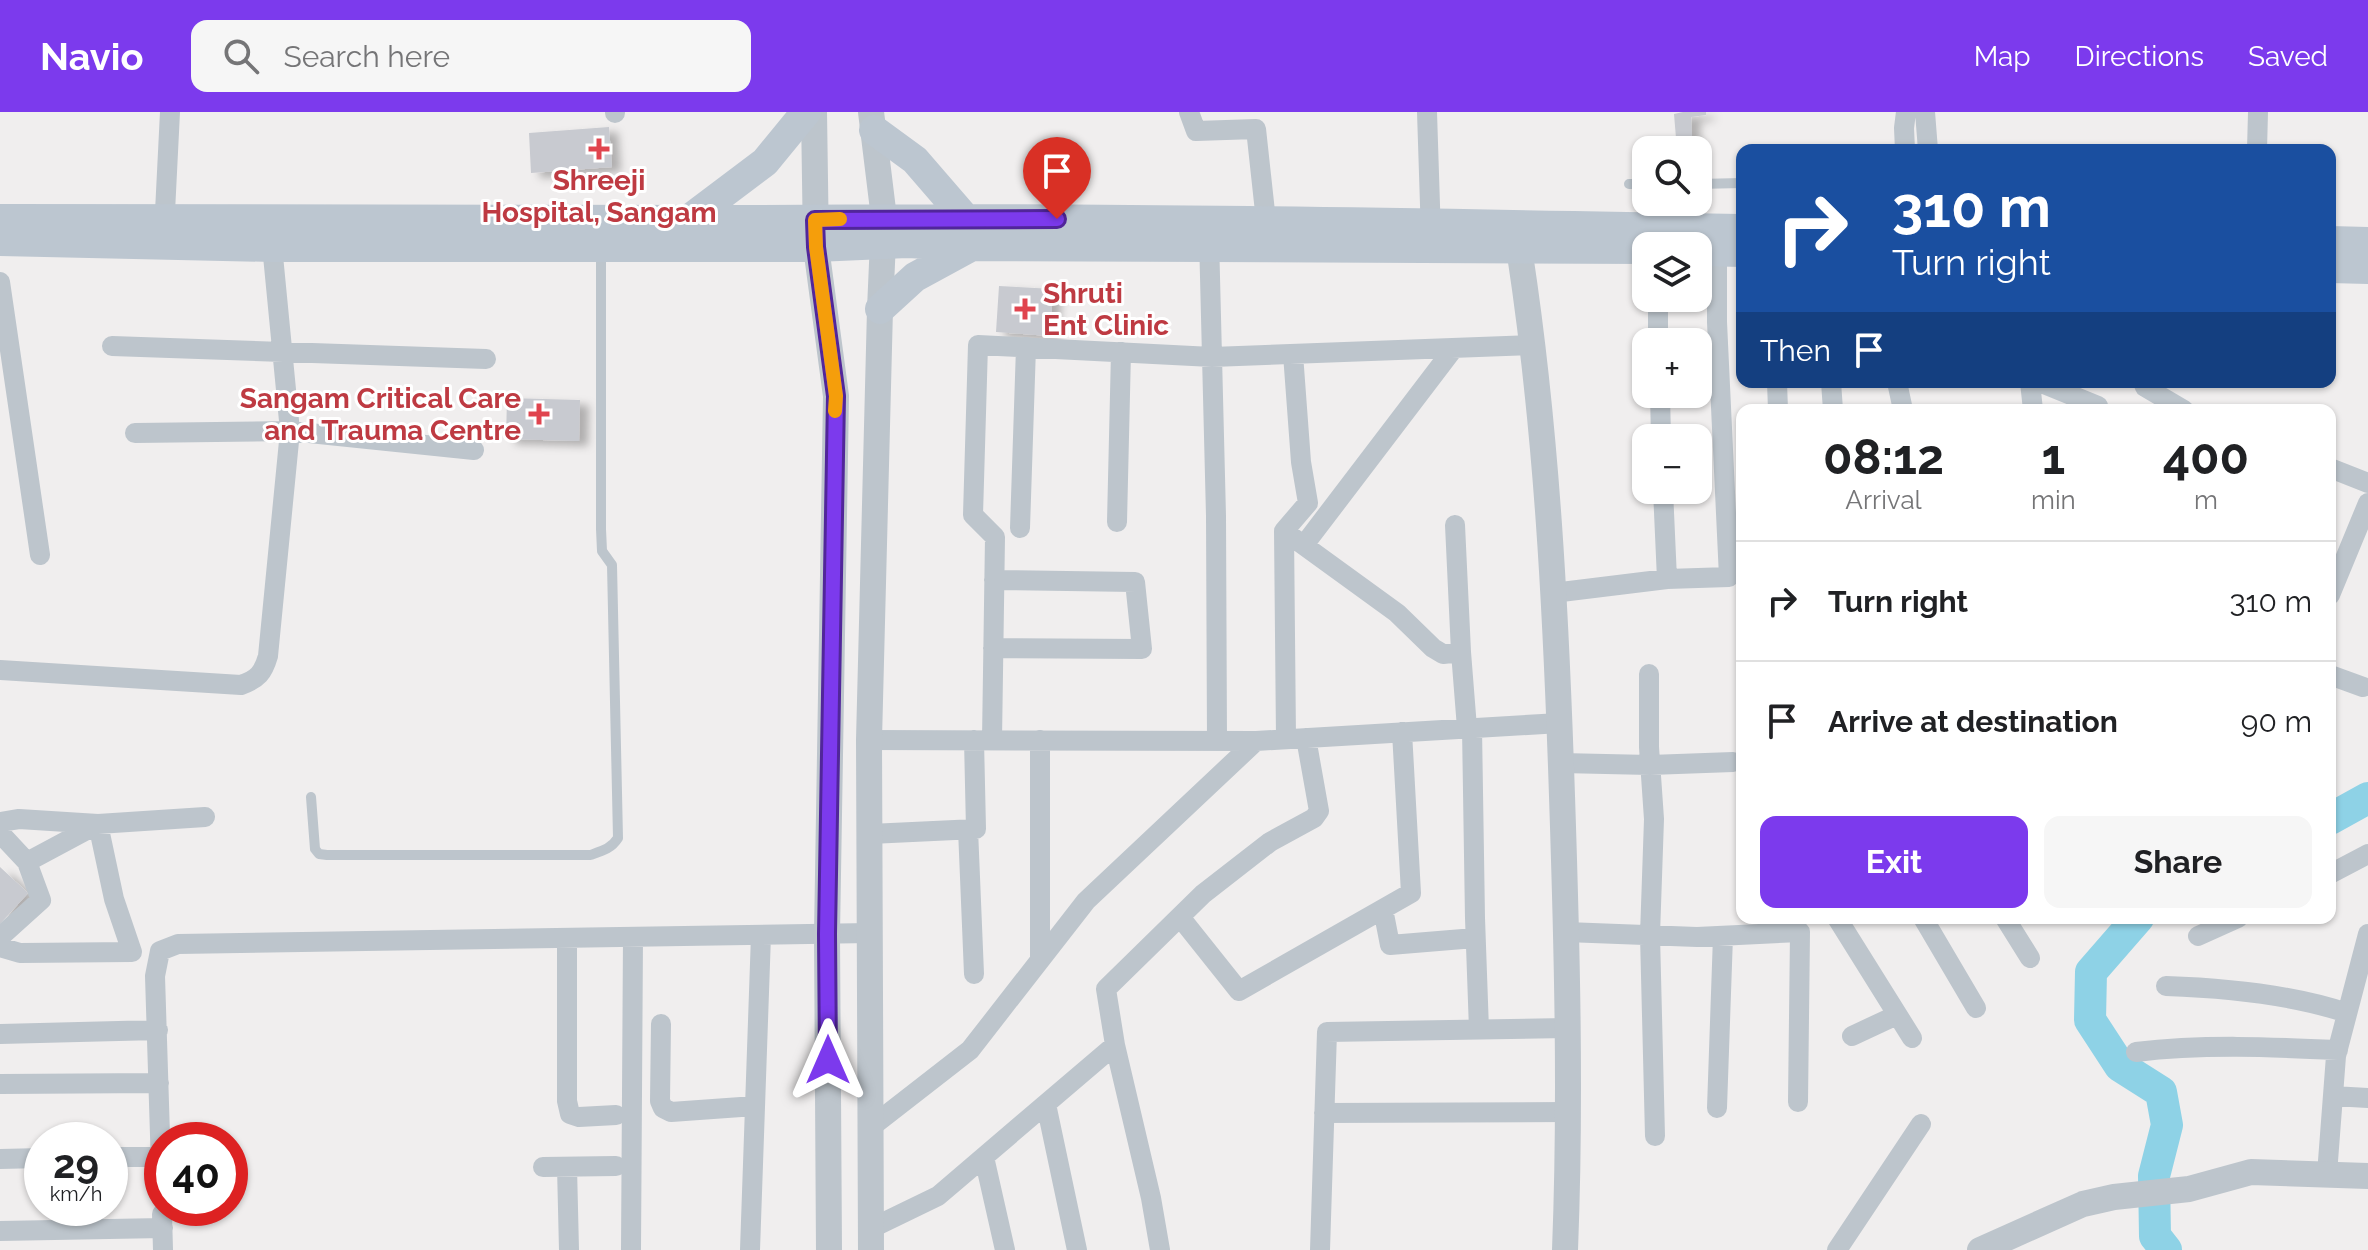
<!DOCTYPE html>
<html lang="en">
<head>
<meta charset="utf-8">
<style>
	body { margin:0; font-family:Raleway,sans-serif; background:#f6f6f6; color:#202124; height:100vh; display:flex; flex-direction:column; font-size:30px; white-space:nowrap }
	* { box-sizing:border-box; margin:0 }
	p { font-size:26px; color:#757577 }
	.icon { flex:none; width:44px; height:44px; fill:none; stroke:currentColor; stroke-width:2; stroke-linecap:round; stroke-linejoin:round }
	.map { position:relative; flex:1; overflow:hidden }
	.panel { position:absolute; left:1736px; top:292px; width:600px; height:520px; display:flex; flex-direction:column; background:#fff; border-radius:16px; box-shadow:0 2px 6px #0004 }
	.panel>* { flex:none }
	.top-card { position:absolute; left:1736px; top:32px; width:600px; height:244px; border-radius:16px; box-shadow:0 2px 6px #0004; background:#1a4fa0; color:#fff; overflow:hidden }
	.controls { position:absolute; left:1632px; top:24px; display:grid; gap:16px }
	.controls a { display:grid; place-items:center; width:80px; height:80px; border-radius:16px; background:#fff; box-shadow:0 2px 6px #0004; font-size:40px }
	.speed { position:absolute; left:24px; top:1010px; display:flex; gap:16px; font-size:40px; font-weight:700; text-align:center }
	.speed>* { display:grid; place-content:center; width:104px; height:104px; border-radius:50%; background:#fff; box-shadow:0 2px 6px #0004; line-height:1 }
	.speed small { font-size:20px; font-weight:400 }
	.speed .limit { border:12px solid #d22; background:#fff; color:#111 }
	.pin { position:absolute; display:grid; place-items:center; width:68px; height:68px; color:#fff; margin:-82px -34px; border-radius:50% 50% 50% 0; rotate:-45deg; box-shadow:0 0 8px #0007 }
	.pin .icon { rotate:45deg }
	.me { position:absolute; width:88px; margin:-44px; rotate:0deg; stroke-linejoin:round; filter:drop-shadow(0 0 6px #0008) }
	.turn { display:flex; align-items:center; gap:28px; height:168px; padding:0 24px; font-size:36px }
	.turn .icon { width:104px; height:104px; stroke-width:2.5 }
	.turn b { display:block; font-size:56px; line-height:68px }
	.then { display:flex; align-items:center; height:76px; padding:0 24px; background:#0003; gap:16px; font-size:30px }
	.eta { display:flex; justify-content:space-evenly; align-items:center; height:136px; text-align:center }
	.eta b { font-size:48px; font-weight:700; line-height:56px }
	.cta { display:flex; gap:16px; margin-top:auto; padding:16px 24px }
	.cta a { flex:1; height:92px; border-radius:16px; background:#7c3aed; color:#fff; font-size:32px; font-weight:700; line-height:92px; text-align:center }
	.cta a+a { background:#f6f6f6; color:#202124 }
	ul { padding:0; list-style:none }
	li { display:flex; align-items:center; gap:24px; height:120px; padding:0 24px; border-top:2px solid #e0e0e0 }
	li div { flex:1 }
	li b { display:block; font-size:30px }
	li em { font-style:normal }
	header { display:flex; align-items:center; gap:48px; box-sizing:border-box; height:112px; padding:0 40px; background:#7c3aed; color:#fff }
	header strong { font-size:38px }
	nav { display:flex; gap:44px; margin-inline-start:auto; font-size:28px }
	.search { width:560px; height:72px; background:#f6f6f6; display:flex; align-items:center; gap:20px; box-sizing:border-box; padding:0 28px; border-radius:16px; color:#757577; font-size:30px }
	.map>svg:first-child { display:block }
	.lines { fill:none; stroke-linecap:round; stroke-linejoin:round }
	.river { stroke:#8ed2e6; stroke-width:32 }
	.building { fill:#c8cad0; filter:url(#shadow) }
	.service { stroke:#bdc5cc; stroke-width:10 }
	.minor { stroke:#bdc5cc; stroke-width:20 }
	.tertiary { stroke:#bdc5cc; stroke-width:26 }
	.secondary { stroke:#bcc6d0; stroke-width:30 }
	.route-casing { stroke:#51269a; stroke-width:20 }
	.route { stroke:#7c3aed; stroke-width:14 }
	.slow { stroke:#f59e0b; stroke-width:14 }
	.health-dot { fill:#e0444e; stroke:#fff; stroke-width:3 }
	.labels { text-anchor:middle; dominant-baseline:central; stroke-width:6; stroke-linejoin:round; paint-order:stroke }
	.health-label { font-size:28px; font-weight:bold; fill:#be3a42; stroke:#fff }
</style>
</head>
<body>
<header>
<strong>Navio</strong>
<div class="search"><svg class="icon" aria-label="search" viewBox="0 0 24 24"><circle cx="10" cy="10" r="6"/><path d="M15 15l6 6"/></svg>Search here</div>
<nav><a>Map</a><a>Directions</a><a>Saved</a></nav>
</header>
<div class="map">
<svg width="2368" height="1138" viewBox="0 0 2368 1138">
	<defs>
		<filter id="shadow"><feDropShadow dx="9" dy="5" stdDeviation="4" flood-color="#0004"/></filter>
	</defs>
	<rect width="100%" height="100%" fill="#f0eeee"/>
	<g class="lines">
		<path class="river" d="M2330 707 2368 686
			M2138 806 2091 860 2090 908 2120 954 2161 980 2167 1013 2154 1064 2155 1124 2166 1138"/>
	</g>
	<path class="building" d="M1683 0H1706V3L1691 5 1692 24 1676 26 1674 2Z
		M609 15 612 55 531 61 529 21Z
		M999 174 1053 177 1050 224 996 220Z
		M507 286 580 288 579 329 506 327Z
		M0 755 28 781 0 812Z"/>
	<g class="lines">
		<path class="service" d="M1629 72H1646
			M1698 72 1742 71
			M311 685 315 737 319 742 327 743H590C602 739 611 737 618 726L612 453 602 439 601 417V137"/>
		<path class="minor" d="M615 0V1
			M1189 0 1196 19 1256 17 1266 109
			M1427 0 1431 124
			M1925 0 1928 38
			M1905 38 1904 16 1906 0
			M2257 38 2258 0
			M164 120 170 0
			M1209 125 1216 404 1217 629
			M0 170 40 443
			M1658 186V230
			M112 234 486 247
			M1777 270 1778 298
			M1831 270 1833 298
			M1897 270 1903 298
			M2030 270 2033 298
			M2039 270 2098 294 2096 298
			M2143 270 2145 275 2184 298
			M1660 282 1661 326
			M135 321 290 319 474 338
			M2330 356 2368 371
			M1117 410 1121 240
			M1455 413 1461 540
			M1020 416 1026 235
			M1284 419 1397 501 1433 536 1443 542 1461 540 1467 616
			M1304 433 1454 236
			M1667 467 1729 465 1717 210V139
			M1553 481 1667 467 1663 378
			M2330 483 2368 391
			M993 536 1142 537 1135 470 994 468
			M0 558 241 573C258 567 263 561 268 544L290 319 271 123
			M1649 562V635L1654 707 1650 823 1655 1024
			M2330 563 2363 575
			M1472 616 1475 806 1479 918
			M1286 627 1284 419 1308 391 1301 350 1293 242
			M869 628 1256 629
			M992 628 995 425 973 403 978 233 1212 245 1534 233
			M1040 628V848
			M1561 651 1650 653 1733 650
			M0 710 19 707 98 712 205 705
			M968 717 974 862
			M0 721 27 750 41 788 0 825
			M870 722 976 717 974 628
			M2330 762 2368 742
			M1383 797 1390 833 1475 826
			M1180 805 1239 879 1411 781 1402 620
			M1837 806 1912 926
			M1923 806 1976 896
			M2005 806 2030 846
			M1566 820 1697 825 1800 820 1798 990
			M2198 824 2238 806
			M567 826V989L570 1002 579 1005 616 1003
			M0 835 20 841 132 840 114 787 98 712 27 750
			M2166 874C2226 876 2290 882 2347 901
			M661 912 660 989 663 996 671 1000 755 994
			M0 922 158 918
			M1852 924 1897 903
			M1115 933 1151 1086 1160 1138
			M2136 940C2203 932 2271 935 2338 938
			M0 972 159 971
			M2333 984 2368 986
			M1046 992 1077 1138
			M1717 996 1723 824
			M1324 1001 1568 1000
			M871 1015 970 938 1086 789 1256 629 1560 611
			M110 1045H161
			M984 1045 1005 1138
			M0 1047 42 1046
			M543 1055 616 1054
			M567 1055 569 1138
			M2327 1062 2336 944 2368 822
			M162 1087 155 864 160 839 178 832 870 821
			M162 1102 163 1138
			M872 1116 938 1084 1115 933 1106 877 1203 782 1270 730 1314 706 1319 699 1306 626
			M0 1119 163 1116
			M631 1138 633 825
			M750 1138 761 823
			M1320 1138 1327 920 1567 916
			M1837 1138 1921 1012"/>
		<path class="tertiary" d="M814 0 816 135 836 284 827 822 829 1138
			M871 0 884 106 880 197 869 628 871 1138
			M1519 136C1547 317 1556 501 1562 684 1567 835 1571 987 1565 1138
			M1980 1138 2083 1092 2114 1085 2189 1077 2251 1060 2368 1064"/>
		<path class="secondary" d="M874 18 915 48 966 107
			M0 107 759 108C1087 105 1414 111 1742 117
			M688 108 765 50 806 0
			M0 129 272 135H816L907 131 972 134 1646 137
			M2330 129 2368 130
			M1698 139 1742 140
			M2330 156 2368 157
			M880 197 915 165 972 134"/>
	</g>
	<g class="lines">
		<defs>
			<path id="route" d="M828 948 827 822 836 284 816 135 815 108 1057 107"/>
		</defs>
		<use href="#route" class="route-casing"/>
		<use href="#route" class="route"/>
		<path class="slow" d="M835 299 836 284 816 135 815 108 840 107"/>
	</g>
	<g class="health-dot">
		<path d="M595 25h8v8h8v8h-8v8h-8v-8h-8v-8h8z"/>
		<path d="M1021 185h8v8h8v8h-8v8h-8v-8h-8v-8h8z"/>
		<path d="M535 290h8v8h8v8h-8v8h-8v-8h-8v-8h8z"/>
	</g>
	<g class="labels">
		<g class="health-label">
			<text x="599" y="68">Shreeji<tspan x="599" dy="32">Hospital, Sangam</tspan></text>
			<text x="1043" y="181" text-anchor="start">Shruti<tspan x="1043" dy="32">Ent Clinic</tspan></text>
			<text x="521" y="286" text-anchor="end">Sangam Critical Care<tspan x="521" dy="32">and Trauma Centre</tspan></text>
		</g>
	</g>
</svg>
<div class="controls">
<a><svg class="icon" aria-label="search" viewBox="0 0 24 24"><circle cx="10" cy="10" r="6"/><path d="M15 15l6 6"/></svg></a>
<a><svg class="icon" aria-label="layers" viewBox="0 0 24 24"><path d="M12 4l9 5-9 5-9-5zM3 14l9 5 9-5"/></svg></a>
<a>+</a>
<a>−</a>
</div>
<div class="speed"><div>29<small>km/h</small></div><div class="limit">40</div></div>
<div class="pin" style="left:1057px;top:107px;background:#d93025"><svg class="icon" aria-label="arrive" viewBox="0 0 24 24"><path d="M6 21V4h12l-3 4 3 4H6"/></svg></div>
<svg class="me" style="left:828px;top:948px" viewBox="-20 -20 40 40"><path d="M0-17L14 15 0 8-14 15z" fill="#7c3aed" stroke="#fff" stroke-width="4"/></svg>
<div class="top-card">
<div class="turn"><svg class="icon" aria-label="right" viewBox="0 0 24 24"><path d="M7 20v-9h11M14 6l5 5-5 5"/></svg><div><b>310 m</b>Turn right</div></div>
<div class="then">Then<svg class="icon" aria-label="arrive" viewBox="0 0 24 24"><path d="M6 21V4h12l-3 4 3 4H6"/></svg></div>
</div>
<section class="panel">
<div class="eta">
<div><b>08:12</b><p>Arrival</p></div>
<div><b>1</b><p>min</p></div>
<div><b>400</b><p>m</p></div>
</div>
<ul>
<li><svg class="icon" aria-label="right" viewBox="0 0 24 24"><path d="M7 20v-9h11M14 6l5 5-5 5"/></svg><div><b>Turn right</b></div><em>310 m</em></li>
<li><svg class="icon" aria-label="arrive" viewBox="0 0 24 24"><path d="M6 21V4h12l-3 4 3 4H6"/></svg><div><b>Arrive at destination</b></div><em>90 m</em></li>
</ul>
<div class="cta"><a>Exit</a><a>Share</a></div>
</section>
</div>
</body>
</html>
